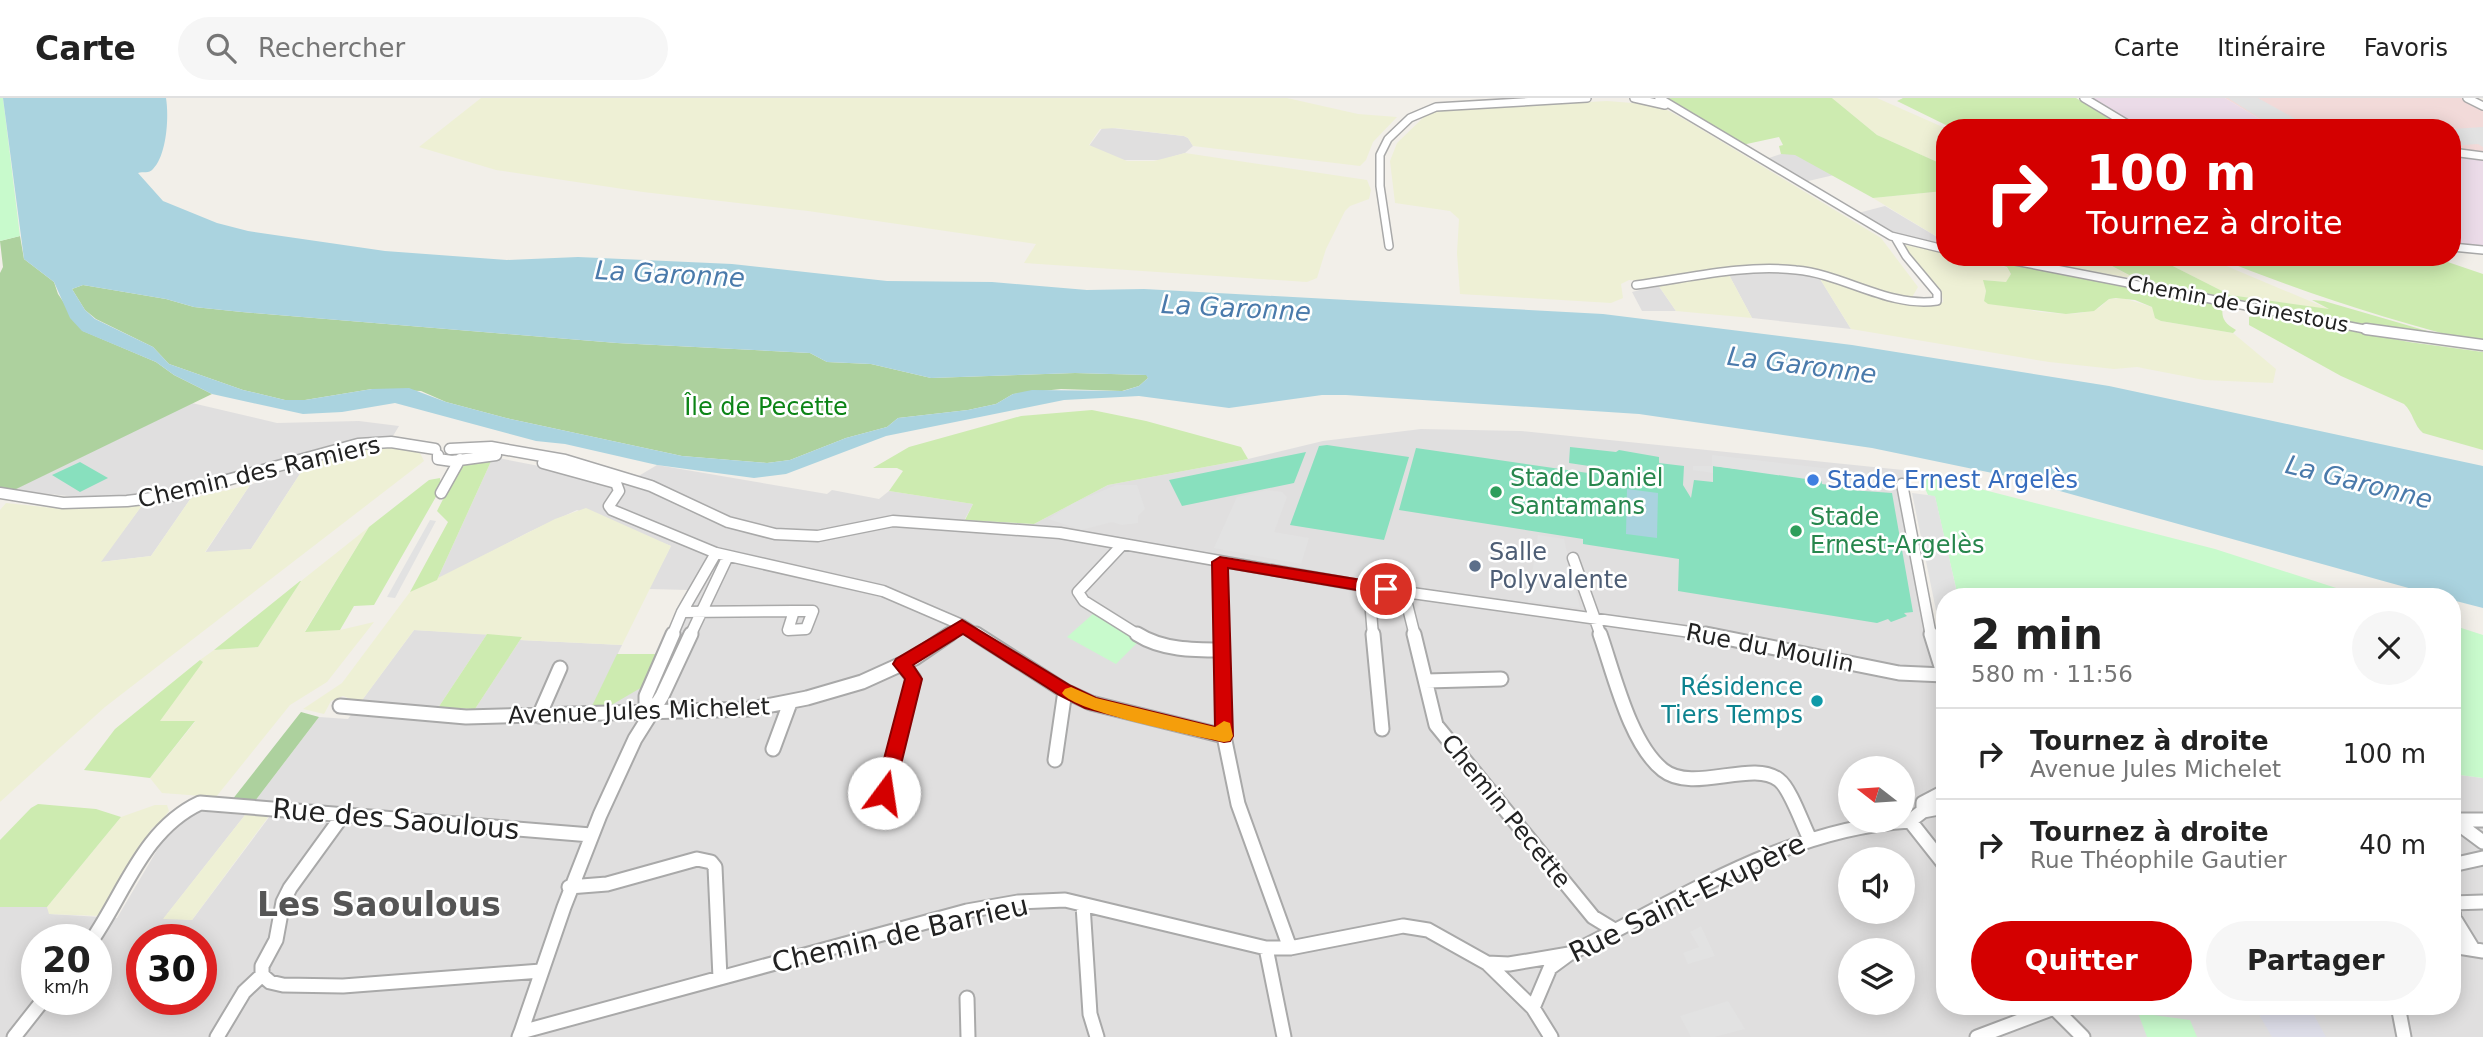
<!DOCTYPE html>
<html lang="fr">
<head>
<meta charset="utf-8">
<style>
	body { margin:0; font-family:"DejaVu Sans",sans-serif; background:#f6f6f6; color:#222; height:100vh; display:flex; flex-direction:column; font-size:26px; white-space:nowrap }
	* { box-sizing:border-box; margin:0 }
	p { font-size:23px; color:#767676 }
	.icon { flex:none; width:38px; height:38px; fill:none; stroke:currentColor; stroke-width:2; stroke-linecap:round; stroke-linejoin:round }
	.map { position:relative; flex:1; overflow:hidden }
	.drawer { position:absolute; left:1936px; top:490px; width:525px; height:427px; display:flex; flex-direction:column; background:#fff; border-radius:28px; box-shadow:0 4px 18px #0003 }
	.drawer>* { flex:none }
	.top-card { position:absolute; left:1936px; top:21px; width:525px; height:147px; border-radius:28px; box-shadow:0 4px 18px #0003; background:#d40000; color:#fff; overflow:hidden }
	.needle { width:46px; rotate:287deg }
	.controls { position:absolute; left:1838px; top:658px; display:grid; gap:14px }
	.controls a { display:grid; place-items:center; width:77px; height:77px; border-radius:50%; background:#fff; box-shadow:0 4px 18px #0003; font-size:35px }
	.speed { position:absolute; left:21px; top:826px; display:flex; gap:14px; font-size:35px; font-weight:700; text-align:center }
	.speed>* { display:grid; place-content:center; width:91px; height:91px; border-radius:50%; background:#fff; box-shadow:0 4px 18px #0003; line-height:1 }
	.speed small { font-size:18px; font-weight:400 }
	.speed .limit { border:10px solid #d22; background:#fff; color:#111 }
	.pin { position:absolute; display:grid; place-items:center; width:60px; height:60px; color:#fff; margin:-30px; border:4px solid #fff; border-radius:50%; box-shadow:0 2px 7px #0007 }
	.me { position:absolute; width:77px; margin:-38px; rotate:14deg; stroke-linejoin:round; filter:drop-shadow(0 0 5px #0008) }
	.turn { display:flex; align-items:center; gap:24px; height:147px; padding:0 35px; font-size:32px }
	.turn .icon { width:91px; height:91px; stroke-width:2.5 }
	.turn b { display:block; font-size:49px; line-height:60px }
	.round { display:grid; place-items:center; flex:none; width:74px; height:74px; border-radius:37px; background:#f6f6f6 }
	.headline { display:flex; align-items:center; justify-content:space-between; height:119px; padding:0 35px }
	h1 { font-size:42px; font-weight:700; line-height:52px }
	.cta { display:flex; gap:14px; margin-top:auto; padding:14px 35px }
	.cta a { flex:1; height:80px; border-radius:42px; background:#d40000; color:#fff; font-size:28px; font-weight:700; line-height:80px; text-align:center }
	.cta a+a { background:#f6f6f6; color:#222 }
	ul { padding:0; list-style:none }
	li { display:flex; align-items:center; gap:21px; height:91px; padding:0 35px; border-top:2px solid #e0e0e0 }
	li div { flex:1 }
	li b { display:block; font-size:26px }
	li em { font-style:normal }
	header { display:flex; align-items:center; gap:42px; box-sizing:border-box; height:98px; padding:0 35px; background:#fff; border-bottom:2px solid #e0e0e0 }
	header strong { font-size:33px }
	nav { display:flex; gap:38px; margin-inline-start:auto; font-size:24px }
	.search { width:490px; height:63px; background:#f6f6f6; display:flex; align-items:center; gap:18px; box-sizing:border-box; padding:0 24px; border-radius:38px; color:#767676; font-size:26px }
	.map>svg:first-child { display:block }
	.residential { fill:#e0dfdf; fill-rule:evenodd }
	.commercial { fill:#f2dad9 }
	.industrial { fill:#ebdbe8 }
	.farmland { fill:#eef0d5 }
	.grass { fill:#cdebb0 }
	.forest { fill:#add19e }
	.park { fill:#c8facc }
	.pitch { fill:#88e0be }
	.parking { fill:#e2e2e2 }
	.plaza { fill:#dddde8 }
	.water { fill:#aad3df; fill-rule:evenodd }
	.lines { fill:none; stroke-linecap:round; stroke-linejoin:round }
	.minor-far2-casing { stroke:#a9a9a9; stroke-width:10 }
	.minor-far1-casing { stroke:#a9a9a9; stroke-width:13 }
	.minor-casing { stroke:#a9a9a9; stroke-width:17 }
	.minor-far2 { stroke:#fff; stroke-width:7 }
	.minor-far1 { stroke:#fff; stroke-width:10 }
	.minor { stroke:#fff; stroke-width:13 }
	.route { fill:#d40000; stroke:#8a0000; stroke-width:2 }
	.slow { fill:#f59e0b }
	.shop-dot { fill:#3f7fe0; stroke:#fff; stroke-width:2.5 }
	.leisure-dot { fill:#2e9e5b; stroke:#fff; stroke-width:2.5 }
	.service-dot { fill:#5c6f8a; stroke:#fff; stroke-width:2.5 }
	.culture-dot { fill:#0f9aa8; stroke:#fff; stroke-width:2.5 }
	.labels { text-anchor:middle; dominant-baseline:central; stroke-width:5; stroke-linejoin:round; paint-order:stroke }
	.far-street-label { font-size:21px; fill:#222; stroke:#fff }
	.park-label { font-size:24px; fill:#0c8416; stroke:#fff }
	.street-label { font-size:24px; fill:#222; stroke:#fff }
	.leisure-label { font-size:24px; fill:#27864d; stroke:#fff; text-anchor:start }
	.shop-label { font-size:24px; fill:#366cbe; stroke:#fff; text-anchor:start }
	.service-label { font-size:24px; fill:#4e5e75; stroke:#fff; text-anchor:start }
	.culture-label { font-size:24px; fill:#0d838f; stroke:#fff; text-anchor:end }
	.water-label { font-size:26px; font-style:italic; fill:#4a7aab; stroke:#fff }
	.near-street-label { font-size:28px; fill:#222; stroke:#fff }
	.near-quarter-label { font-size:33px; font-weight:bold; fill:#555; stroke:#fff }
</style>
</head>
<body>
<header>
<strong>Carte</strong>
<div class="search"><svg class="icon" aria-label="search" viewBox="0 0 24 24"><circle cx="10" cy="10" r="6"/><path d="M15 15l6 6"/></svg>Rechercher</div>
<nav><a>Carte</a><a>Itinéraire</a><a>Favoris</a></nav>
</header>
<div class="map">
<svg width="2483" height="939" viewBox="0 0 2483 939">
	<rect width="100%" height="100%" fill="#f2efe9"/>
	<path class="residential" d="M1103 29 1184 38 1188 40 1193 48 1185 55 1161 62H1122L1089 48Z
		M1781 56H1795L1834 77 1804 84 1766 61Z
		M1885 108 1944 143V148L1894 137 1858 115Z
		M1791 174 1817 176 1851 231 1752 220 1728 175Z
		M1658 187 1676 213H1642L1632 194Z
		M192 305 277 325 359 323 399 328 393 338 340 344 173 394 104 402 13 392Z
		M1421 331 1521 333 1903 372 1938 554 1944 555V908H2452V676L2483 680V939H0V809H47L50 816 117 820 163 742 181 721 195 713 245 717 164 820 192 822 279 706 255 703 319 619 348 621 414 532 487 536 438 610 475 611 520 542 622 547 592 609 644 588 689 492 649 491 671 448 577 412 529 434 437 482 493 359 627 385 657 367 827 396 832 392 879 401 889 393 973 406 965 421 1034 426 1108 387 1248 361 1323 343ZM1850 670H1902V723H1850ZM1850 761H1902V814H1850ZM37 842H96V901H37ZM142 842H201V901H142ZM1850 852H1902V905H1850Z
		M309 362 251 451 205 455 250 387Z
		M191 400 151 458 100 464 143 406Z"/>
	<path class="commercial" d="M2225 0H2461L2483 11V55L2452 52V30H2275Z"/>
	<path class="industrial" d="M2089 0H2225L2275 30H2141Z
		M2452 58 2483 61V150L2452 147Z"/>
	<path class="farmland" d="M481 0H1287L1358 16 1397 19 1373 44 1366 62 1360 68 1193 48 1188 40 1184 38 1116 30 1100 31 1089 47 1127 63H1154L1185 55 1367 82 1371 92 1369 101 1350 108 1345 113 1326 151 1317 180 1307 184 1024 165 1036 146 808 113 643 94 496 72 419 49Z
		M1832 0H1877L1945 30 1944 67 1877 37Z
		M1607 3 1658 7 1689 24 1881 140 1918 189 1911 201H1907L1843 179 1815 172 1791 170 1653 183 1629 182 1621 186 1623 200 1611 205 1460 196 1457 155 1459 121 1450 113 1395 105 1390 63 1397 45 1430 13Z
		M1944 93V143L1873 100Z
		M1904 147 1944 154V159H1973L2007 170 2011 176 2006 184 1984 182 1986 193 1984 203 2040 214 2066 216 2081 215 2099 210 2109 201 2123 200 2152 209 2161 223 2233 235 2276 271 2273 285 2204 282 2137 269 2114 271 2049 264 1851 231 1817 176 1868 191 1936 206 1943 204 1942 196 1905 151Z
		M2010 159H2095L2132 179H2124Z
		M2155 159H2205L2331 212 2230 197Z
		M1728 175 1752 220 1676 213 1658 187Z
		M383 348 422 352 420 355 424 363 105 609 0 704V412L6 405 63 411 143 406 101 464 151 458 191 400 250 387 205 454 251 451 309 362 361 349Z
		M586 410 671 448 622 547 520 542 522 539 414 532 360 605 343 598 331 603 324 616 303 611 342 585 410 494 555 421Z
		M369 429 305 533 340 532 374 524 327 584 290 607 216 699 162 695 150 680 195 624 159 623 202 564 200 562 214 552 258 549 301 483Z
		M155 707H167L169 713 158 727 152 730 100 813 101 818 49 816 47 809 121 719Z
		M245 717 269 718 192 822 163 821Z"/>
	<path class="grass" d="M1665 0H1832L1877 37 1944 67V93L1873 100 1795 57 1781 56 1779 48 1783 47 1779 39 1742 47Z
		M1903 0H2076L2124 30H1952L1897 3Z
		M2095 159H2155L2230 197 2329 211 2312 202 2324 203 2441 237 2395 233 2136 183 2131 178Z
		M2216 159H2433L2483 176V246C2394 224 2301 194 2216 159Z
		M1979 160 2039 169 2223 205C2221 220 2223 224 2236 232L2233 235 2161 223 2155 220 2152 209 2135 202 2116 200 2109 201 2094 213 2066 216 1988 206 1984 203 1986 193 1983 182 2006 184 2011 176 2007 169Z
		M2263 216 2409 244 2483 254V352L2423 335C2414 328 2413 314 2404 306L2341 278 2249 227V219Z
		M1092 312 1146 323 1241 349 1248 361 1108 387 1034 426 965 422 973 406 889 393 903 373 897 370H873L909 349 1021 318Z
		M493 359 437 482 410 494 448 424 437 413 461 366Z
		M440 380 441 390 374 507 354 508 340 532 305 534 369 429 429 382Z
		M301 483 258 549 214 552 300 483Z
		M487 536 522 539 475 611 438 610Z
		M617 556H659L644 588 608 609 591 610Z
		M200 562 203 564 160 623H195L150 680 84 672 115 631Z
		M38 706 96 711 121 719 47 809H0V742L31 710Z"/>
	<path class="forest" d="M20 138 24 161 54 184 58 196 83 233 156 264 174 277 212 296 10 394 0 391V175L3 169 0 143Z
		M83 187 166 201 194 209 242 214 617 245 810 255 827 264 871 266 931 280 1075 275 1147 277 1148 280 1139 288 1122 293 1061 291 1013 296 996 306 968 312 898 320 887 329 846 340 790 362 767 365 682 358 506 320 446 304 421 293 372 291 305 302H285L243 292 169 266 153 249 96 221 85 212 72 191Z
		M301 614 319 619 255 703 232 702Z"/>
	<path class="park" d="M0 0H3L20 138 0 143Z
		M1918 375 2215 451 2364 499H1958L1935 399 1928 397Z
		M1094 515 1139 543 1116 566 1067 539Z
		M2452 527 2483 537V680L2452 676Z
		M2138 915 2190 922 2197 939H2147Z"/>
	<path class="pitch" d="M1327 347 1409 359 1384 442 1290 427 1319 348Z
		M1570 349 1616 354 1619 352 1659 359V365L1684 368 1683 387 1691 400 1694 382 1713 384V368L1821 381 1822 386 1849 390 1850 392 1892 395 1913 514 1904 515 1907 518 1891 524 1888 521 1877 525 1678 493 1679 461 1583 446V441L1399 412 1416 350 1588 375 1589 368 1569 365Z
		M1306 354 1294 385 1182 408 1169 382Z
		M80 364 108 380 80 394 52 377Z"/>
	<path class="parking" d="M2228 0H2258L2312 30H2276Z
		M2483 29V49L2478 46 2452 48V31Z
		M1712 357 1874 376 1877 391 1713 368V375L1693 372V368H1712Z
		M1116 387H1137L1145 411 1138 418V425L1121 427 1112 424 1081 432 1048 421 1074 405Z
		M1267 392 1282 394 1287 399 1274 434 1309 440 1301 466 1214 450 1237 399Z
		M1912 395 1935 398 1958 499H1944V518L1937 517Z
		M430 422 436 423 395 500 387 499Z
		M1538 437 1564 441 1580 510 1528 503Z
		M1701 828 1715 858 1688 866 1683 855 1699 849 1690 834Z
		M1728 903 1745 931 1715 939H1691L1680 918Z"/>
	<path class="plaza" d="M2254 908H2309L2326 939H2272Z"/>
	<path class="water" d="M3 0H166C169 18 167 57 153 71 149 76 143 73 138 75L163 103 217 125 248 133 385 153 507 162 578 159 732 166 887 183 992 184 1087 192 1144 191 1603 216 1852 247 2109 288 2483 368V510L2452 502V499H2441L2002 377 1872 350 1639 316 1346 297H1322L1229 310 1139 298 1064 302 886 338 786 376 754 380 657 367 565 346 536 343 395 305 342 314 303 316 212 296 174 277 156 264 82 233 70 220 54 184 24 161ZM83 187 166 201 194 209 242 214 617 245 810 255 827 264 871 266 931 280 1075 275 1146 277 1148 280 1139 288 1123 293 1032 292 1013 296 996 306 968 312 898 320 887 329 846 340 790 362 767 365 682 358 506 320 446 304 409 290 372 291 305 302H285L243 292 169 266 153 249 95 221 85 212 72 191Z
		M1627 391 1658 395 1657 440 1626 436Z"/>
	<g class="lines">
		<defs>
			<path id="minor-far2" d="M1634 0 1665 7
				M1659 0 1891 138 1944 151
				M2084 0 2134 30
				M2467 0 2483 8
				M2452 54 2483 58
				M1389 148 1380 88V57L1388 41 1410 20 1436 9 1587 0
				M2452 149 2483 152
				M1994 159 2375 233
				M1636 187C1689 180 1743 166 1796 172 1843 176 1889 210 1937 203V195L1906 158 1896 141"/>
			<path id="minor-far1" d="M2366 231 2483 247
				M450 351 491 349 565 362 651 388 728 424 775 436 818 438 893 423 1060 435 1369 489 1719 538
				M438 357V361L452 363 496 357
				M543 365 616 385 619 393 609 408 612 412 716 455 883 493 962 527 979 538
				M1902 386 1931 538
				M0 395 63 405 127 403 169 398 358 346 391 344 435 351
				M441 395 460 361
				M1123 446 1078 494 1084 503 1140 538
				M1573 460 1601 538
				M1220 464 1222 538
				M1369 489 1373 538
				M1404 494 1415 538
				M794 513H813L806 531 788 532Z
				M682 514 794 513
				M672 538 682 514 716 455
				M690 538 728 458
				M948 538 962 527"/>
			<path id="minor" d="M976 536 1065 593 1091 605 1224 638
				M1137 536C1162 552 1193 552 1222 552
				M1222 536 1224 638 1238 706 1290 850
				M1373 536 1382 631
				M1414 536 1436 627 1593 819 1616 833
				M1600 536C1614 576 1630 646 1663 672 1693 696 1753 661 1779 682 1790 690 1802 725 1809 739
				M1706 536 1899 575 1944 577
				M1931 536 1944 578
				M1426 583 1501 581
				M340 608 466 619 751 611 807 600 862 584 915 560 950 536
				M646 616V598L673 536
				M539 618 560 570
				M773 651 790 605
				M1055 662 1065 593
				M884 695 914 581 902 566
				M1923 713 1944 709
				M343 717 290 790 283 804 276 842 262 868V877L270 884 283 887 343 888 541 873
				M2452 721 2483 744
				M2454 722H2483
				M1910 723 1944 766
				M1910 723 1923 713V705L1944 694
				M2452 767 2483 760
				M569 789 607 786 697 761 711 764 715 769 720 880
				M2452 803 2454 820 2473 851
				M2452 805 2483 804
				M1083 807 1090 916 1097 939
				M92 842C125 794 144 731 200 705L591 737
				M2452 848 2483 853
				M1266 850 1284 939
				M1487 865 1533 910 1551 939
				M967 900 968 939
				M2052 908 2083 939
				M2398 908 2404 939
				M1533 910 1550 870 1569 856C1678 803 1786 730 1910 723
				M521 934 564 809 600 717 635 641 662 598 691 536
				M14 939 44 901
				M217 939 244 894 262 877
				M519 939 521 934 967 813 1018 804 1065 802 1266 850H1290L1403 828 1428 832 1487 865 1509 866 1569 856
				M1977 939 2054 910"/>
		</defs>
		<use href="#minor-far2" class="minor-far2-casing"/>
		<use href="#minor-far1" class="minor-far1-casing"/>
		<use href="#minor" class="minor-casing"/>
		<use href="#minor-far2" class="minor-far2"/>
		<use href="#minor-far1" class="minor-far1"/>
		<use href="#minor" class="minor"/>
	</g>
	<path class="route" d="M1220 459 1386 486 1394 491 1386 497 1228 470 1233 638 1230 643 1224 644 1085 610 1059 597 963 536 913 567 922 581 894 695 891 700 884 702 878 700 875 695 905 581 893 566 896 561 962 522 1071 588 1096 600 1215 629 1212 464Z"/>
	<path class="slow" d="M1071 589 1096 600 1215 629 1224 623 1230 625 1233 638 1230 643 1224 644C1196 638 1074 614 1062 595L1065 591Z"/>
	<circle class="shop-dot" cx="1813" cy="382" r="7"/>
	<g class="leisure-dot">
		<circle cx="1496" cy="394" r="7"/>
		<circle cx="1796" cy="433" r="7"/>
	</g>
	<circle class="service-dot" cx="1475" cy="468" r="7"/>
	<circle class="culture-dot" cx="1817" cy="603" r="7"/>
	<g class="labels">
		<g class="far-street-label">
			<text transform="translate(2238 206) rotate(11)">Chemin de Ginestous</text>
		</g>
		<g class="park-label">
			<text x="766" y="309">Île de Pecette</text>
		</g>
		<g class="street-label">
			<text transform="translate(259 374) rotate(-13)">Chemin des Ramiers</text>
			<text transform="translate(1770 550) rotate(11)">Rue du Moulin</text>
			<text transform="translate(639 613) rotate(-2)">Avenue Jules Michelet</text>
			<text transform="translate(1506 713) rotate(51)">Chemin Pecette</text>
		</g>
		<g class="leisure-label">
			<text x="1510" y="380">Stade Daniel<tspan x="1510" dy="28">Santamans</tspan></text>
			<text x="1810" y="419">Stade<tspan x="1810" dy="28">Ernest-Argelès</tspan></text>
		</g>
		<g class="shop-label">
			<text x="1827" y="382">Stade Ernest Argelès</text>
		</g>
		<g class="service-label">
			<text x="1489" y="454">Salle<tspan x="1489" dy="28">Polyvalente</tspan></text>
		</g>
		<g class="culture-label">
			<text x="1803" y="589">Résidence<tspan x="1803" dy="28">Tiers Temps</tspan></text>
		</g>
		<g class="water-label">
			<text transform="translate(670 176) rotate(3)">La Garonne</text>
			<text transform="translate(1236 210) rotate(3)">La Garonne</text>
			<text transform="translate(1802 267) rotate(7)">La Garonne</text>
			<text transform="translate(2359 384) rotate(14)">La Garonne</text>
		</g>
		<g class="near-street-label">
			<text transform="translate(396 721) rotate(5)">Rue des Saoulous</text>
			<text transform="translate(1687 800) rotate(-26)">Rue Saint-Exupère</text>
			<text transform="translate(900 836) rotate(-13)">Chemin de Barrieu</text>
		</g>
		<g class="near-quarter-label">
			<text x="379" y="806">Les Saoulous</text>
		</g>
	</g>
</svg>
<div class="controls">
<a><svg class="needle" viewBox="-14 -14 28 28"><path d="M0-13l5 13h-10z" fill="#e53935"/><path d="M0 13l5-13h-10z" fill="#767676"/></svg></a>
<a><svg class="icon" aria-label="sound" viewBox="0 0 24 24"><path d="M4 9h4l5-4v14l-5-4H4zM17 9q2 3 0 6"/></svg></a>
<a><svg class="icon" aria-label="layers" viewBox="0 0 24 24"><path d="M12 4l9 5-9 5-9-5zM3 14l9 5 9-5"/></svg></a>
</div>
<div class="speed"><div>20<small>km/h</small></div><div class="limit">30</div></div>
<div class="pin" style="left:1386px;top:491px;background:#d93025"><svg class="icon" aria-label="arrive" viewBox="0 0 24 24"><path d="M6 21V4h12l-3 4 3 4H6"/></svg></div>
<svg class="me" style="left:884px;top:695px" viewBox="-20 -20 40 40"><circle r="19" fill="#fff"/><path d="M0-13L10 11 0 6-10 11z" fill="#d40000"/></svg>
<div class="top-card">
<div class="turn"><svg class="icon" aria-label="right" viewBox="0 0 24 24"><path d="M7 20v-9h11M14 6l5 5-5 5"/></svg><div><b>100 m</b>Tournez à droite</div></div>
</div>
<section class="drawer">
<div class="headline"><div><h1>2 min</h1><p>580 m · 11:56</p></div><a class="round"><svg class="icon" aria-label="close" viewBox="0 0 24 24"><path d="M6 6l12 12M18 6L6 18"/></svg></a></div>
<ul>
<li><svg class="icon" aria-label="right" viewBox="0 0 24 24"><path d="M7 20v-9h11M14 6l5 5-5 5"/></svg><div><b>Tournez à droite</b><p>Avenue Jules Michelet</p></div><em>100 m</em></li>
<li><svg class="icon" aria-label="right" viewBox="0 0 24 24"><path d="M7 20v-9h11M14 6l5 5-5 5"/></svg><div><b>Tournez à droite</b><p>Rue Théophile Gautier</p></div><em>40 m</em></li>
</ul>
<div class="cta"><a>Quitter</a><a>Partager</a></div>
</section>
</div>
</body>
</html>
